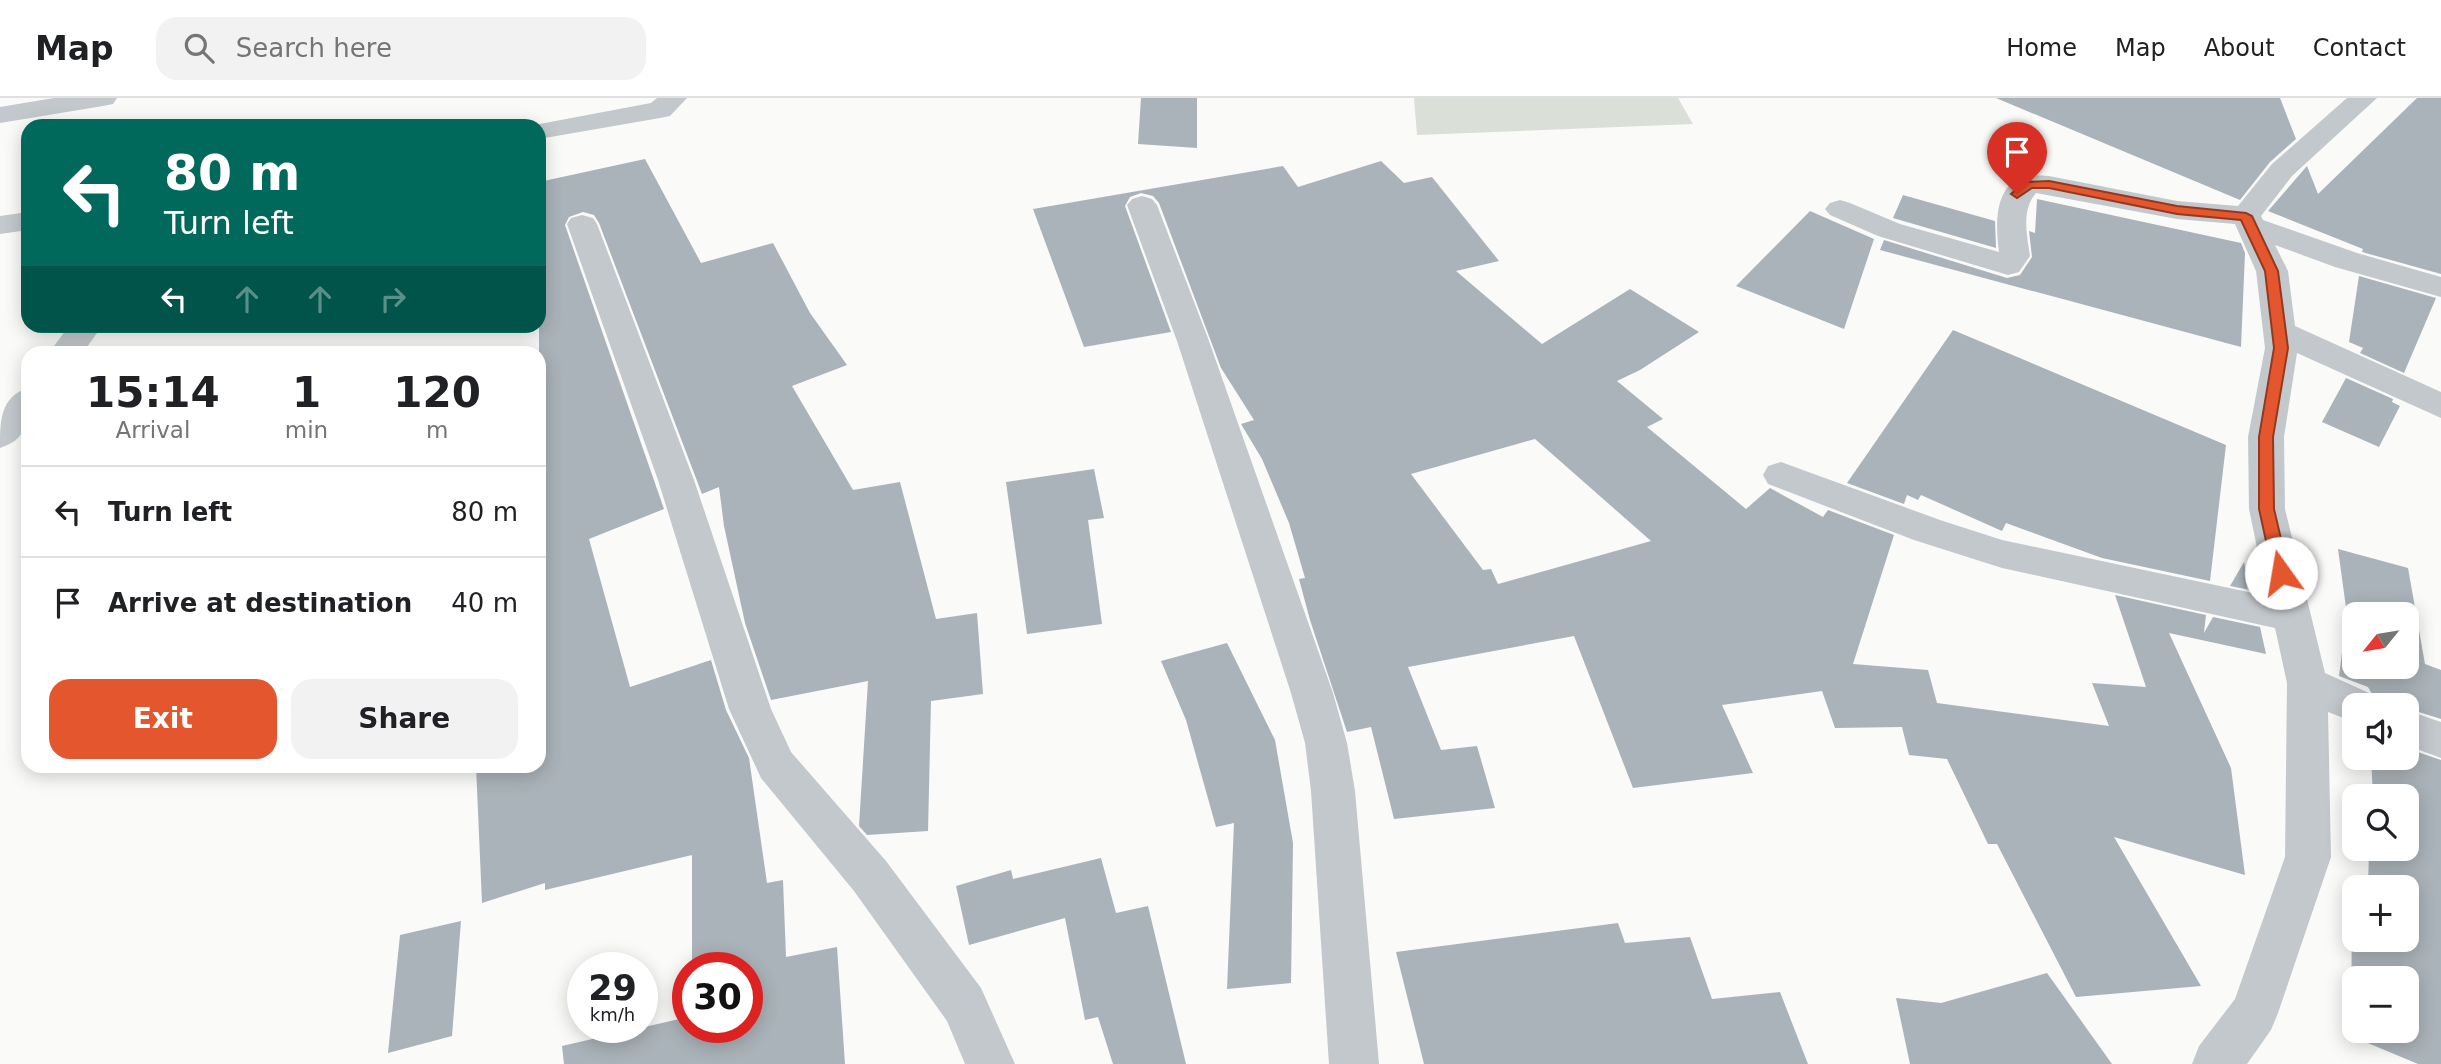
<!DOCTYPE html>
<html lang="en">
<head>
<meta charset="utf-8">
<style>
	body { margin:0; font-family:"DejaVu Sans",sans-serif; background:#f2f2f2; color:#202124; height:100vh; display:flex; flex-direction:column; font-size:26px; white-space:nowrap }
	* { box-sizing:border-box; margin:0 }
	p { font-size:23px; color:#757577 }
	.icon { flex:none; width:38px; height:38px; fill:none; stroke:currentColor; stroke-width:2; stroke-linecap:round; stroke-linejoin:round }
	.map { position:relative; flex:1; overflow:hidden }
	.drawer { position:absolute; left:21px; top:248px; width:525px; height:427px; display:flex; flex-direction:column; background:#fff; border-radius:21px; box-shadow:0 4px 18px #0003 }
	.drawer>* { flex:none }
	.banner { position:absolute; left:21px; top:21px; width:525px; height:214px; border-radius:21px; box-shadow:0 4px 18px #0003; background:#00695c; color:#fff; overflow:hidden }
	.needle { width:46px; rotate:240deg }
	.fabs { position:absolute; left:2342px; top:504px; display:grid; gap:14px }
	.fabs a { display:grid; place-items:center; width:77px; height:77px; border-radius:14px; background:#fff; box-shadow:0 4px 18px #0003; font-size:35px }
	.speed { position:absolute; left:567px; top:854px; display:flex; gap:14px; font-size:35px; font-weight:700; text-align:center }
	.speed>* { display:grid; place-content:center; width:91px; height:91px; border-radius:50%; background:#fff; box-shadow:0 4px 18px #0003; line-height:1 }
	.speed small { font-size:18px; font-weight:400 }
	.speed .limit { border:10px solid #d22; background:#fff; color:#111 }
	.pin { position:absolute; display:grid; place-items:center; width:60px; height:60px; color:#fff; margin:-72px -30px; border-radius:50% 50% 50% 0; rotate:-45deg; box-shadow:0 0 7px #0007 }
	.pin .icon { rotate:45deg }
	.me { position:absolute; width:77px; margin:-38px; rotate:347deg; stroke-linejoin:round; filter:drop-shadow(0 0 5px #0008) }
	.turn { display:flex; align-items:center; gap:24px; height:147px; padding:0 28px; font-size:32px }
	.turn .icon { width:91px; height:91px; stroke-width:2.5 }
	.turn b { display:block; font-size:49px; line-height:60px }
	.lanes { display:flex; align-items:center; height:66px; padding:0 28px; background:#0003; justify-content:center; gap:35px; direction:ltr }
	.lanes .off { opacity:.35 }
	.eta { display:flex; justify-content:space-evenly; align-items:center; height:119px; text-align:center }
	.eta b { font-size:42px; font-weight:800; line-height:49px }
	.action { display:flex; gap:14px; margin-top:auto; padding:14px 28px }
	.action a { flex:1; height:80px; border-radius:21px; background:#e4572e; color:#fff; font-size:28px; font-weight:800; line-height:80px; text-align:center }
	.action a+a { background:#f2f2f2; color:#202124 }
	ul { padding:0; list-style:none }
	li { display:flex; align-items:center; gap:21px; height:91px; padding:0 28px; border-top:2px solid #e0e0e0 }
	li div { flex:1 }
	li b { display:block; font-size:26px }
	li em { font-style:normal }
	header { display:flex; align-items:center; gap:42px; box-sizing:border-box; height:98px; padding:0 35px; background:#fff; border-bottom:2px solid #e0e0e0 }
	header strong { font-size:33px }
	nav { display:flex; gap:38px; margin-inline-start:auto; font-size:24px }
	.search { width:490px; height:63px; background:#f2f2f2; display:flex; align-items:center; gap:18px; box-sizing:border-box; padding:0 24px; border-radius:21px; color:#757577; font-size:26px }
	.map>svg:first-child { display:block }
	.green { fill:#dadfd7 }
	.building { fill:#aab3b9; fill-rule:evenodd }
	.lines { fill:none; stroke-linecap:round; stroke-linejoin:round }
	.minor { fill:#c3c8cc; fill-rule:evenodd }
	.route { fill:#e4572e; stroke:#94391e; stroke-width:2 }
</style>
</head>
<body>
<header>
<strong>Map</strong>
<div class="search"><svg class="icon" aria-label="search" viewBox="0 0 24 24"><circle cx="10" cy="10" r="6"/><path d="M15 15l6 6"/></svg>Search here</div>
<nav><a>Home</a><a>Map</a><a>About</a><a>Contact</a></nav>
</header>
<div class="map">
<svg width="2441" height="966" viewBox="0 0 2441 966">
	<rect width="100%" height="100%" fill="#fafaf8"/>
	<path class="green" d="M1414 0H1678L1693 26 1417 37Z"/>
	<path class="building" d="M1141 0H1197V50L1138 46Z
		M1996 0H2280L2296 41 2270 64 2240 102Z
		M2417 0H2441V176L2362 154 2363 151 2268 113 2307 68 2318 96Z
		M645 61 701 165 773 145 810 215 847 267 792 288 853 392 900 384 936 521 977 515 983 596 931 603 928 733 867 737 859 728 868 583 771 602 745 525 724 428 719 389 702 396 599 125 594 117 583 114 569 119 565 127 664 411 589 441 630 589 711 562 726 612 749 660 767 785 783 782 786 859 837 849 845 966H564L562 948 688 919V929H747V870H692V757L545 792V785L482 805 476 668H539V84Z
		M1381 63 1404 85 1432 79 1499 163 1456 173 1542 246 1630 191 1699 234 1640 272 1617 283 1663 321 1647 329 1746 411 1770 390 1823 419 1828 412 1894 437 1853 566 1928 572 1937 605 2109 628 2092 585 2146 589 2115 497 2206 517 2204 535 2213 519 2260 529 2266 556 2169 535 2231 670 2245 777 2114 739 2201 888 2076 899 1997 746H1988L1947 661 1909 657 1902 629 1835 630 1822 593 1722 607 1753 675 1633 690 1574 538 1408 569 1441 652 1477 648 1495 710 1394 721 1371 629 1347 634 1310 522 1299 481 1305 480 1289 425 1262 361 1241 326 1254 322 1221 270 1159 105 1153 98 1141 95 1130 99 1125 108 1171 234 1084 249 1033 111 1283 68 1298 89ZM1535 341 1651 443 1498 486 1491 471 1483 472 1411 376Z
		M1903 97 1995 123 1996 150 1893 120Z
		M2037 101 2241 145 2245 155 2241 249 1880 152 1884 142 2007 180 2020 177 2032 159 2029 133 2035 135Z
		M1810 113 1874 141 1844 231 1736 188Z
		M2359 178 2436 200 2404 275 2360 255 2363 250 2349 244Z
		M1953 232 2226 347 2210 483 2102 460 2006 425 2002 433 1921 397 1918 402 1907 397 1904 406 1847 385Z
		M2346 280 2393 301 2392 304 2400 308 2379 349 2322 324Z
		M1094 371 1104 420 1088 422 1102 526 1027 536 1006 384Z
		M2338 451 2408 470 2425 566 2441 572V621L2406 610V607H2378L2368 589 2339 578 2347 517ZM2354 516H2406V569H2354Z
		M2244 464 2250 492 2230 488Z
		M1227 545 1275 642 1293 745 1291 885 1227 891 1234 725 1216 729 1186 622 1161 563Z
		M2406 650 2441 662V966H2418L2351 938 2352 806 2354 842H2406V789H2368L2369 751H2406V698H2373L2371 660H2406ZM2354 880H2406V933H2354Z
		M1101 760 1116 815 1148 808 1186 966H1113L1098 919 1085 922 1065 820 969 847 956 788 1011 772 1013 781Z
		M461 823 452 938 388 955 400 837Z
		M1618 825 1625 845 1690 839 1712 901 1780 894 1808 966H1424L1396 854Z
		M2047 875 2112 966H1910L1896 900 1941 905Z"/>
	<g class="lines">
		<path class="minor" d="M54 0H117L113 6 103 8 0 25V9Z
			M657 0H687L670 18 660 20 539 41V28H529L651 5Z
			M2347 0H2377L2292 78 2261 118 2263 122 2357 155 2441 179V199L2335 169 2275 147 2288 173 2295 228 2441 294V320L2297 255 2284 339 2285 411 2325 575 2369 595 2375 607H2354V624L2328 614 2331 759 2278 915 2271 932 2247 966H2192L2199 948 2235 901 2285 759 2287 585 2275 530 2002 470 1914 442 1768 386 1763 377 1768 368 1781 364 1940 422 2002 442 2267 498 2249 411 2248 339 2265 250 2256 173 2235 126 2177 121 2036 95C2021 112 2027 138 2030 158L2019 174 2008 177 1878 138 1830 117 1825 111 1830 105 1840 102 1850 105 1900 126 1999 154C1996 131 1993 91 2021 79 2030 76 2040 78 2049 78L2177 103 2238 108 2272 66Z
			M1142 98 1152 101 1157 107 1209 243 1333 595 1347 645 1355 693 1379 966H1329L1311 693 1305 645 1291 595 1177 243 1127 107 1132 101Z
			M28 114V132L0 136V118Z
			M582 117 593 120 597 126 694 382 771 611 791 654 886 763 981 890 1015 966H965L947 923 854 793 761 680 755 667 729 611 658 382 567 126 571 120Z
			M69 228H102L82 256H48Z
			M28 290C28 317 31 341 0 350 0 323 0 299 28 290Z
			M2406 612 2441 624V660L2406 647Z"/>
	</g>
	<path class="route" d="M2049 83 2177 108 2246 115 2252 118 2278 173 2288 250 2273 339 2274 411 2289 475 2287 479H2275L2273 475 2259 411V339L2274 250 2265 173 2241 122 2177 116 2049 90H2032L2017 100 2011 96 2025 84Z"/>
</svg>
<div class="fabs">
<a><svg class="needle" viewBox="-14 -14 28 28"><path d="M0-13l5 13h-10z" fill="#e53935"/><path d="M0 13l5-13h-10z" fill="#757577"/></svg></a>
<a><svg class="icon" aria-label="sound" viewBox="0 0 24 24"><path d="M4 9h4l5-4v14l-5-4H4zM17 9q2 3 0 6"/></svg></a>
<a><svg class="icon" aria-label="search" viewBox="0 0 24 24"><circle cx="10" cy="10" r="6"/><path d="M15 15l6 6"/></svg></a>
<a>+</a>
<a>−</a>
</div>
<div class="speed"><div>29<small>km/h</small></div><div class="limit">30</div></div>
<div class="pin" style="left:2017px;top:96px;background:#d93025"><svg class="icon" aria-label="arrive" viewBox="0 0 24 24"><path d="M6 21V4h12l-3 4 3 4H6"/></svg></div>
<svg class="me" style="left:2281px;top:475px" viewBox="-20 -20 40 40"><circle r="19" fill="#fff"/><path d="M0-13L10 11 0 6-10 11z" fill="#e4572e"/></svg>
<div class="banner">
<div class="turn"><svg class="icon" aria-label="left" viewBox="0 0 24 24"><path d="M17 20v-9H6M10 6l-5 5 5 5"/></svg><div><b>80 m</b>Turn left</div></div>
<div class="lanes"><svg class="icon" aria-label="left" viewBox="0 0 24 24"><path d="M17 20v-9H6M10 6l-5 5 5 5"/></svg><svg class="icon off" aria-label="ahead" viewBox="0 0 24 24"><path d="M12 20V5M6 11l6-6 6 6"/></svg><svg class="icon off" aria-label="ahead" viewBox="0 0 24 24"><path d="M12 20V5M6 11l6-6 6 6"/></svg><svg class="icon off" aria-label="right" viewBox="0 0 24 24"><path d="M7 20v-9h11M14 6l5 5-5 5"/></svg></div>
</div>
<section class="drawer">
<div class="eta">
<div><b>15:14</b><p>Arrival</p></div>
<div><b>1</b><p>min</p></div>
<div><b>120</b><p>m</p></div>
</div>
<ul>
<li><svg class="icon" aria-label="left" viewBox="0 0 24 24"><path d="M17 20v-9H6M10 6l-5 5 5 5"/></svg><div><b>Turn left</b></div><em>80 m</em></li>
<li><svg class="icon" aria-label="arrive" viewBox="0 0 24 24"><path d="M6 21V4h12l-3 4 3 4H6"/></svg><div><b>Arrive at destination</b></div><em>40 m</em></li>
</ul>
<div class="action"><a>Exit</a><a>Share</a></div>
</section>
</div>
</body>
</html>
